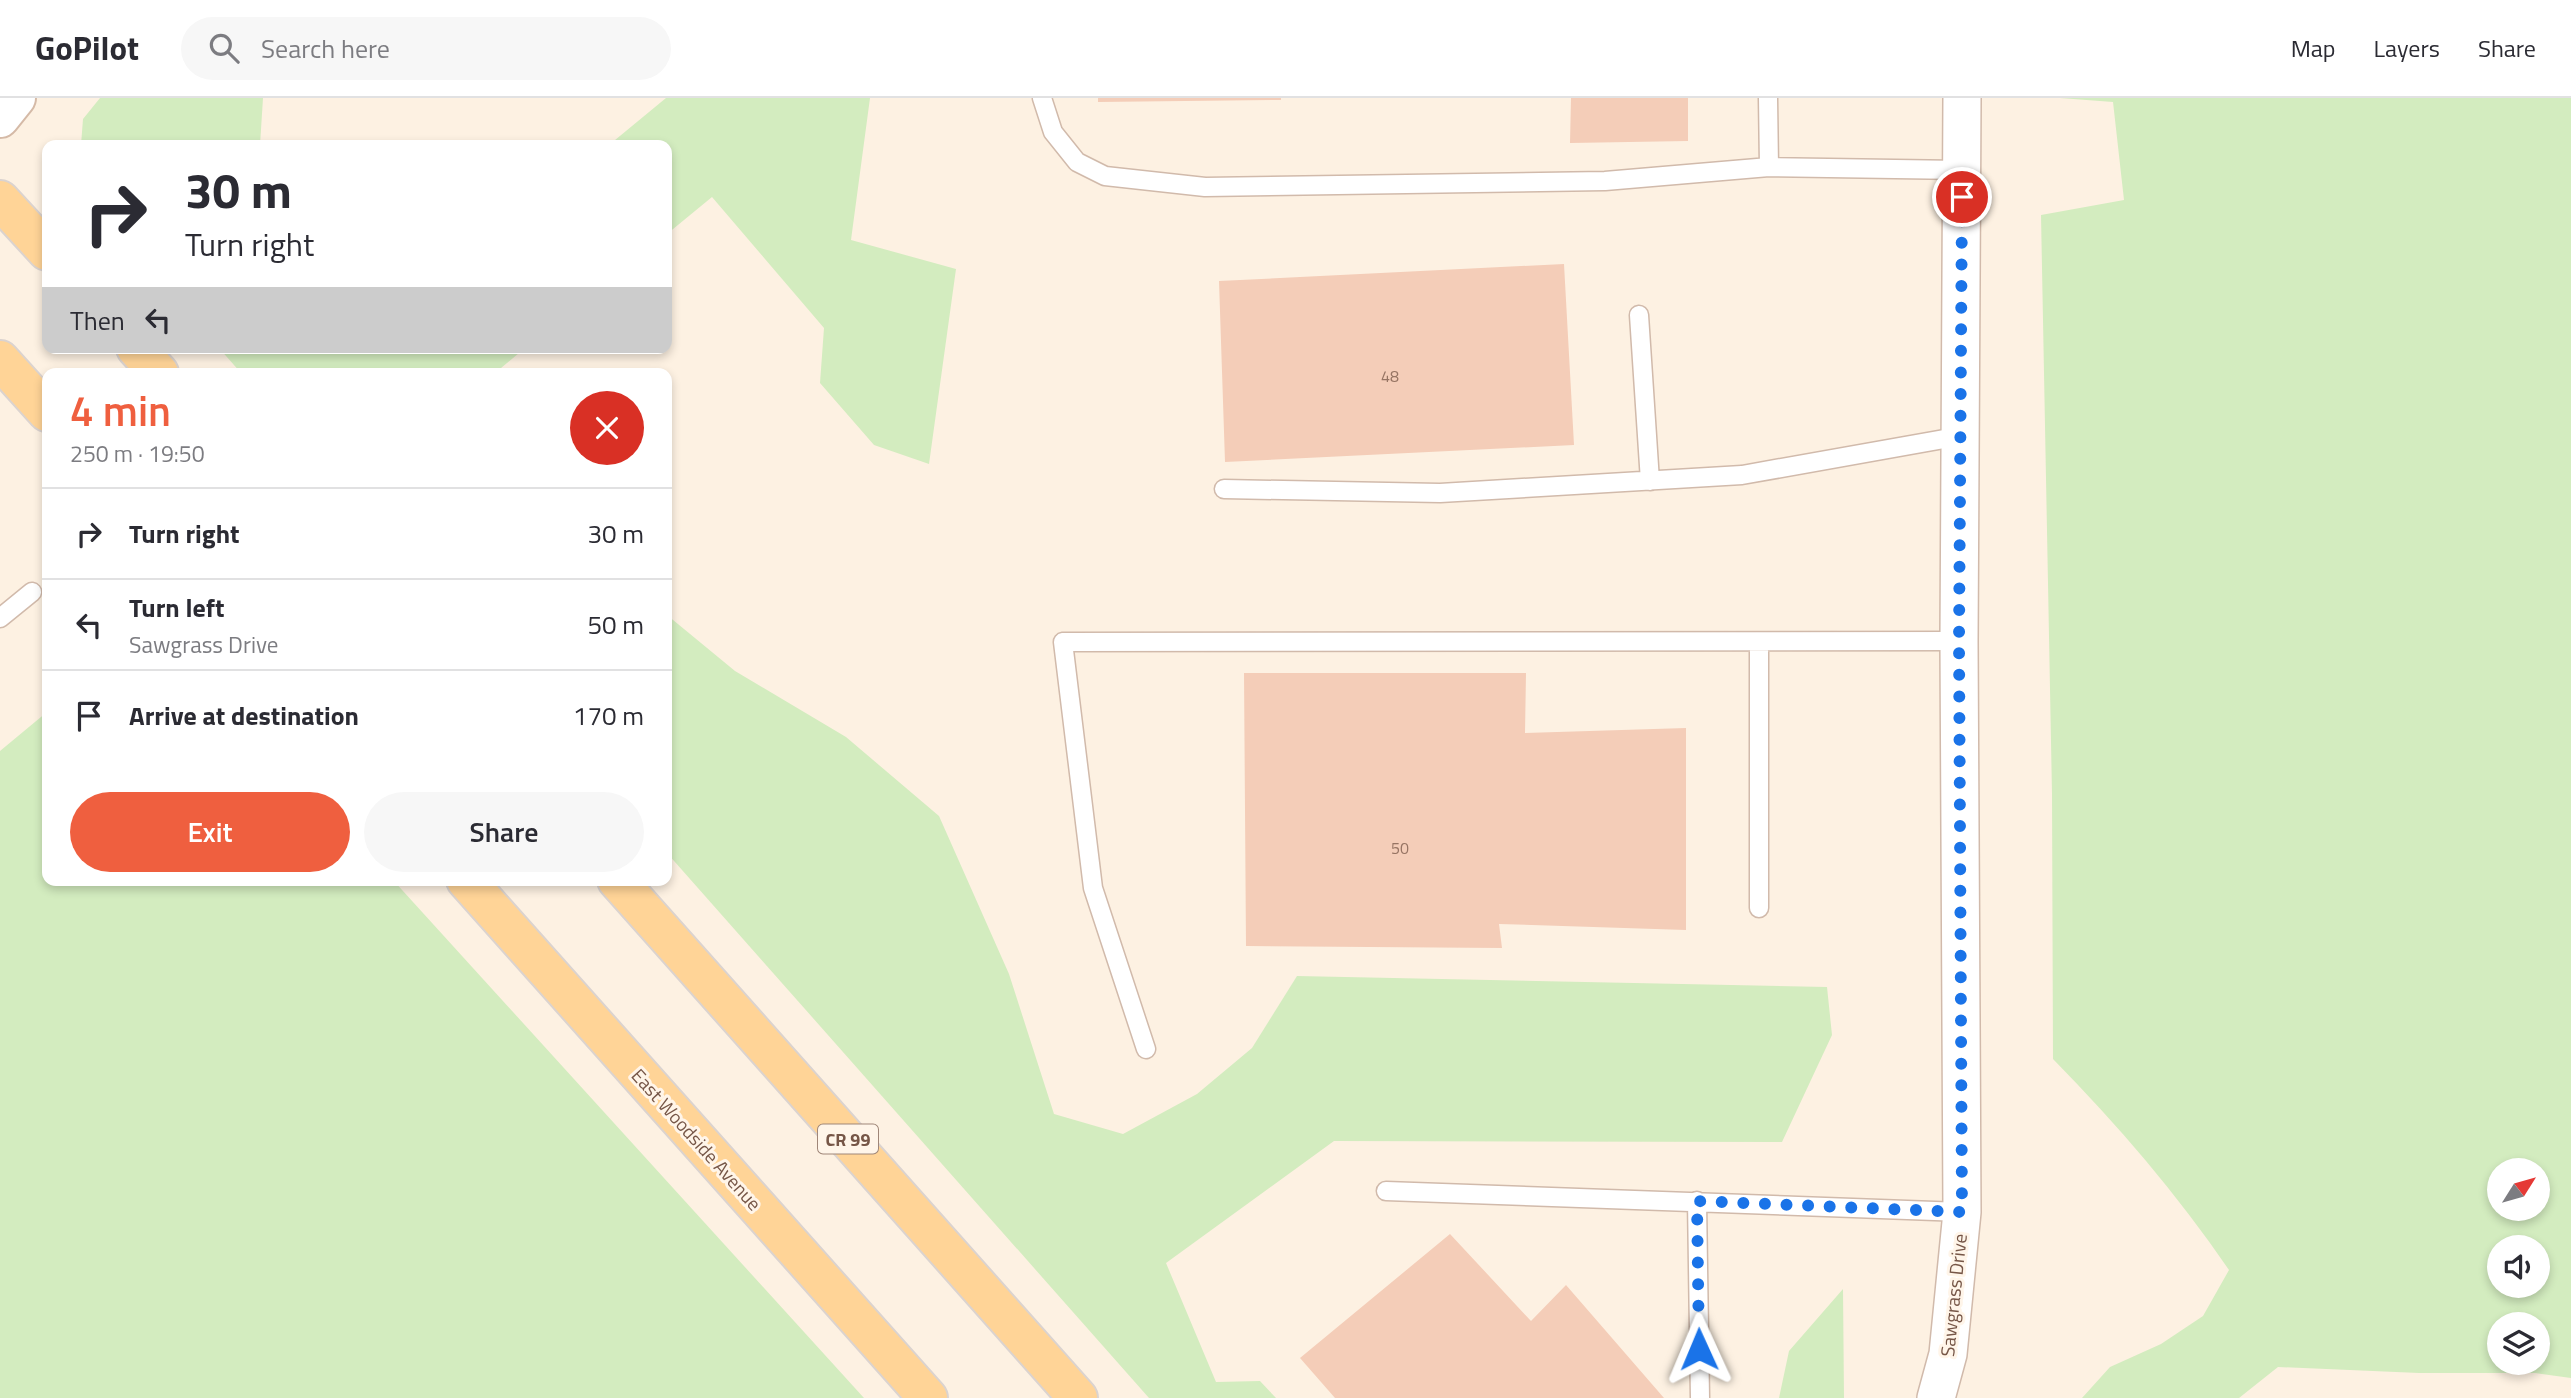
<!DOCTYPE html>
<html lang="en">
<head>
<meta charset="utf-8">
<style>
	body { margin:0; font-family:"Titillium Web",sans-serif; background:#f7f7f7; color:#2b2b33; height:100vh; display:flex; flex-direction:column; font-size:26px; white-space:nowrap }
	* { box-sizing:border-box; margin:0 }
	p { font-size:23px; color:#7c7c81 }
	.icon { flex:none; width:38px; height:38px; fill:none; stroke:currentColor; stroke-width:2; stroke-linecap:round; stroke-linejoin:round }
	.map { position:relative; flex:1; overflow:hidden }
	.side { position:absolute; left:42px; top:270px; width:630px; height:518px; display:flex; flex-direction:column; background:#fff; border-radius:14px; box-shadow:0 4px 10px #0003 }
	.side>* { flex:none }
	.hud { position:absolute; left:42px; top:42px; width:630px; height:214px; border-radius:14px; box-shadow:0 4px 10px #0003; background:#fff; color:#2b2b33; overflow:hidden }
	.needle { width:46px; rotate:53deg }
	.buttons { position:absolute; left:2487px; top:1060px; display:grid; gap:14px }
	.buttons a { display:grid; place-items:center; width:63px; height:63px; border-radius:50%; background:#fff; box-shadow:0 4px 10px #0003; font-size:35px }
	.pin { position:absolute; display:grid; place-items:center; width:60px; height:60px; color:#fff; margin:-30px; border:4px solid #fff; border-radius:50%; box-shadow:0 2px 7px #0007 }
	.me { position:absolute; width:77px; margin:-38px; rotate:359deg; stroke-linejoin:round; filter:drop-shadow(0 0 5px #0008) }
	.turn { display:flex; align-items:center; gap:24px; height:147px; padding:0 28px; font-size:32px }
	.turn .icon { width:91px; height:91px; stroke-width:2.5 }
	.turn b { display:block; font-size:49px; line-height:60px }
	.then { display:flex; align-items:center; height:66px; padding:0 28px; background:#0003; gap:14px; font-size:26px }
	.round { display:grid; place-items:center; flex:none; width:74px; height:74px; border-radius:37px; background:#f7f7f7 }
	.overview { display:flex; align-items:center; justify-content:space-between; height:119px; padding:0 28px }
	h1 { font-size:42px; font-weight:600; line-height:52px; color:#ef5f3f }
	.button { display:flex; gap:14px; margin-top:auto; padding:14px 28px }
	.button a { flex:1; height:80px; border-radius:42px; background:#ef5f3f; color:#fff; font-size:28px; font-weight:600; line-height:80px; text-align:center }
	.button a+a { background:#f7f7f7; color:#2b2b33 }
	ul { padding:0; list-style:none }
	li { display:flex; align-items:center; gap:21px; height:91px; padding:0 28px; border-top:2px solid #e1e1e2 }
	li div { flex:1 }
	li b { display:block; font-size:26px }
	li em { font-style:normal }
	header { display:flex; align-items:center; gap:42px; box-sizing:border-box; height:98px; padding:0 35px; background:#fff; border-bottom:2px solid #e1e1e2 }
	header strong { font-size:33px }
	nav { display:flex; gap:38px; margin-inline-start:auto; font-size:24px }
	.search { width:490px; height:63px; background:#f7f7f7; display:flex; align-items:center; gap:18px; box-sizing:border-box; padding:0 24px; border-radius:38px; color:#7c7c81; font-size:26px }
	.map>svg:first-child { display:block }
	.green { fill:#d3ecbf; fill-rule:evenodd }
	.building { fill:#f4cdb8 }
	.lines { fill:none; stroke-linecap:round; stroke-linejoin:round }
	.lane-casing { stroke:#d1baab; stroke-width:21 }
	.street-casing { stroke:#d1baab; stroke-width:40 }
	.secondary-casing { stroke:#d5baa7; stroke-width:42 }
	.primary-casing { stroke:#dbd3cf; stroke-width:42 }
	.lane { stroke:#fff; stroke-width:18 }
	.street { stroke:#fff; stroke-width:37 }
	.secondary { stroke:#fff; stroke-width:38 }
	.primary { stroke:#ffd497; stroke-width:38 }
	.route { stroke:#1a73e8; stroke-width:12; stroke-dasharray:0 21.6 }
	.labels { text-anchor:middle; dominant-baseline:central; stroke-width:6; stroke-linejoin:round; paint-order:stroke }
	.number-label { font-size:16px; fill:#967463 }
	.shield { fill:#fff5e9; stroke:#9f8678; stroke-width:2 }
	.shield-label { font-size:18px; font-weight:bold; fill:#765647 }
	.street-label { font-size:19px; fill:#765647; stroke:#fff5e9 }
</style>
</head>
<body>
<header>
<strong>GoPilot</strong>
<div class="search"><svg class="icon" aria-label="search" viewBox="0 0 24 24"><circle cx="10" cy="10" r="6"/><path d="M15 15l6 6"/></svg>Search here</div>
<nav><a>Map</a><a>Layers</a><a>Share</a></nav>
</header>
<div class="map">
<svg width="2571" height="1300" viewBox="0 0 2571 1300">
	<rect width="100%" height="100%" fill="#fdf1e2"/>
	<path class="green" d="M100 0H263L260 47H81L83 21Z
		M666 0H870L851 142 956 171 929 366 874 347 820 285 824 230 712 99 667 136V47H609Z
		M2060 0H2571V1280L2535 1275H2419L2278 1269 2239 1300H2082L2110 1269 2161 1246 2203 1218 2229 1172C2177 1096 2118 1027 2053 961L2052 696 2041 117 2124 102 2113 4ZM2499 1073H2538V1111H2499ZM2499 1150H2538V1188H2499ZM2499 1227H2538V1265H2499Z
		M219 250H525L495 275H241Z
		M667 517 735 573 846 639 939 718 1009 876 1054 1016 1123 1036 1197 996 1252 950 1297 878 1827 889 1832 937 1782 1044 1334 1043 1166 1165 1216 1284 1260 1283 1276 1300H1149L667 755Z
		M47 614V782H393L864 1300H0V653Z
		M1843 1191 1844 1300H1779L1789 1253Z"/>
	<path class="building" d="M1098 0H1281V2L1098 4Z
		M1571 0H1688V43L1570 45Z
		M1564 166 1574 347 1225 364 1219 183Z
		M1244 575H1526L1525 635 1686 630V832L1499 826 1502 850 1246 848Z
		M1450 1136 1531 1223 1566 1187 1664 1300H1335L1300 1260Z"/>
	<g class="lines">
		<defs>
			<path id="lane" d="M1042 0 1053 34 1077 64 1105 78 1205 89 1605 83 1769 69 1962 72
				M1768 0 1769 69
				M1639 217 1650 383
				M1224 391 1440 395 1742 377 1961 338
				M0 520 32 494
				M1759 810V544
				M1146 951 1093 790 1063 544 1959 543
				M1386 1093 1962 1114
				M1697 1103 1700 1300"/>
			<path id="street" d="M1936 1300 1948 1256 1962 1114 1959 543 1962 0"/>
			<path id="secondary" d="M0 20 16 0"/>
			<path id="primary" d="M0 102 47 153
				M136 250 159 275
				M0 262 47 314
				M466 782 928 1300
				M617 782 1078 1300"/>
		</defs>
		<use href="#lane" class="lane-casing"/>
		<use href="#street" class="street-casing"/>
		<use href="#secondary" class="secondary-casing"/>
		<use href="#primary" class="primary-casing"/>
		<use href="#lane" class="lane"/>
		<use href="#street" class="street"/>
		<use href="#secondary" class="secondary"/>
		<use href="#primary" class="primary"/>
	</g>
	<g class="lines">
		<path class="route" d="M1699 1251 1697 1103 1962 1114 1959 543 1962 99"/>
	</g>
	<g class="labels">
		<g class="number-label">
			<text x="1390" y="278">48</text>
			<text x="1400" y="750">50</text>
		</g>
		<rect class="shield" x="818" y="1026.5" width="60" height="29" rx="5"/>
		<g class="shield-label">
			<text x="848" y="1041">CR 99</text>
		</g>
		<g class="street-label">
			<text transform="translate(697 1041) rotate(48)">East Woodside Avenue</text>
			<text transform="translate(1953 1197) rotate(-84)">Sawgrass Drive</text>
		</g>
	</g>
</svg>
<div class="buttons">
<a><svg class="needle" viewBox="-14 -14 28 28"><path d="M0-13l5 13h-10z" fill="#e53935"/><path d="M0 13l5-13h-10z" fill="#7c7c81"/></svg></a>
<a><svg class="icon" aria-label="sound" viewBox="0 0 24 24"><path d="M4 9h4l5-4v14l-5-4H4zM17 9q2 3 0 6"/></svg></a>
<a><svg class="icon" aria-label="layers" viewBox="0 0 24 24"><path d="M12 4l9 5-9 5-9-5zM3 14l9 5 9-5"/></svg></a>
</div>
<div class="pin" style="left:1962px;top:99px;background:#d93025"><svg class="icon" aria-label="arrive" viewBox="0 0 24 24"><path d="M6 21V4h12l-3 4 3 4H6"/></svg></div>
<svg class="me" style="left:1699px;top:1251px" viewBox="-20 -20 40 40"><path d="M0-17L14 15 0 8-14 15z" fill="#1a73e8" stroke="#fff" stroke-width="4"/></svg>
<div class="hud">
<div class="turn"><svg class="icon" aria-label="right" viewBox="0 0 24 24"><path d="M7 20v-9h11M14 6l5 5-5 5"/></svg><div><b>30 m</b>Turn right</div></div>
<div class="then">Then<svg class="icon" aria-label="left" viewBox="0 0 24 24"><path d="M17 20v-9H6M10 6l-5 5 5 5"/></svg></div>
</div>
<section class="side">
<div class="overview"><div><h1>4 min</h1><p>250 m · 19:50</p></div><a class="round" style="background:#d93025;color:#fff"><svg class="icon" aria-label="close" viewBox="0 0 24 24"><path d="M6 6l12 12M18 6L6 18"/></svg></a></div>
<ul>
<li><svg class="icon" aria-label="right" viewBox="0 0 24 24"><path d="M7 20v-9h11M14 6l5 5-5 5"/></svg><div><b>Turn right</b></div><em>30 m</em></li>
<li><svg class="icon" aria-label="left" viewBox="0 0 24 24"><path d="M17 20v-9H6M10 6l-5 5 5 5"/></svg><div><b>Turn left</b><p>Sawgrass Drive</p></div><em>50 m</em></li>
<li><svg class="icon" aria-label="arrive" viewBox="0 0 24 24"><path d="M6 21V4h12l-3 4 3 4H6"/></svg><div><b>Arrive at destination</b></div><em>170 m</em></li>
</ul>
<div class="button"><a>Exit</a><a>Share</a></div>
</section>
</div>
</body>
</html>
